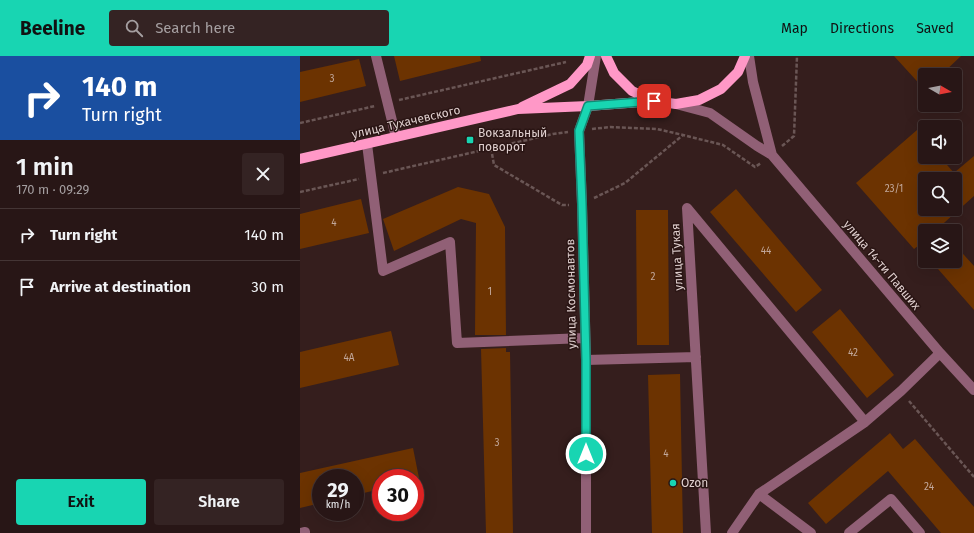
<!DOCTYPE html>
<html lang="en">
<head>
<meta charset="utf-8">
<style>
	body { margin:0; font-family:"Fira Sans",sans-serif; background:#342323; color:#f1f3f6; height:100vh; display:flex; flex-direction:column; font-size:15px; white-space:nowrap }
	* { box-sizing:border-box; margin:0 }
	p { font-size:13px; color:#a59fa1 }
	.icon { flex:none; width:22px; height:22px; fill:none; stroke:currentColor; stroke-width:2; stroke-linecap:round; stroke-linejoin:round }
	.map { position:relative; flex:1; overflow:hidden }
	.panel { display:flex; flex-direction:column; background:#281616; width:300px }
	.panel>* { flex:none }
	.guide { background:#1a4fa0; color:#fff; overflow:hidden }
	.needle { width:26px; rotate:99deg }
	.fabs { position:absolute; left:618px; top:12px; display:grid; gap:8px }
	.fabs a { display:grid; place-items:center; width:44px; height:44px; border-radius:4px; background:#281616; box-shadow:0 4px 16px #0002,0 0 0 1px #443535; font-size:20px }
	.speed { position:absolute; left:12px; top:413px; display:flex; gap:8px; font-size:20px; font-weight:700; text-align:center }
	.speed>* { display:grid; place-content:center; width:52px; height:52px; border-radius:50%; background:#281616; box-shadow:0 4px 16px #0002,0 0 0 1px #443535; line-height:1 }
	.speed small { font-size:10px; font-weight:400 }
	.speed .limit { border:6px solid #d22; background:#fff; color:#111 }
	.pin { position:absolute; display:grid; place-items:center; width:34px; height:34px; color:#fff; margin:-17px; border-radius:8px; box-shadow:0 2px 6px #0006 }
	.me { position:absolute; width:44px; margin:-22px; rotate:0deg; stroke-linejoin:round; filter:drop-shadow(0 0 3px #0008) }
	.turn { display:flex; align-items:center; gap:14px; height:84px; padding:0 16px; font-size:18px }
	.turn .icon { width:52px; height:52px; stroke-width:2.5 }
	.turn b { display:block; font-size:28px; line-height:34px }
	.round { display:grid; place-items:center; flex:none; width:42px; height:42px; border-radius:4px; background:#342323 }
	.headline { display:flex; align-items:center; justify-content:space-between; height:68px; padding:0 16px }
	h1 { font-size:24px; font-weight:600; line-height:30px }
	.cta { display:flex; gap:8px; margin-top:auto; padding:8px 16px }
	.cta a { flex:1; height:46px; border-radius:4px; background:#18d5b2; color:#111; font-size:16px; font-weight:600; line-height:46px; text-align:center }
	.cta a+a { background:#342323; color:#f1f3f6 }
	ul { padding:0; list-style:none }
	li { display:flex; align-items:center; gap:12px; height:52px; padding:0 16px; border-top:1px solid #443535 }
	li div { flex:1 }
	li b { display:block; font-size:15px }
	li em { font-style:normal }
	header { display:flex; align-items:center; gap:24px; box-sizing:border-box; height:56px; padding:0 20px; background:#18d5b2; color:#111 }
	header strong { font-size:19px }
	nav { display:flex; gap:22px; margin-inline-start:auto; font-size:14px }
	.search { width:280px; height:36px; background:#342323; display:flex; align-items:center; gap:10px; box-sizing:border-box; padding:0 14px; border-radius:4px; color:#a59fa1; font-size:15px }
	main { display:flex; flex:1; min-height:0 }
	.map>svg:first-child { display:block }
	.building { fill:#6c3301; fill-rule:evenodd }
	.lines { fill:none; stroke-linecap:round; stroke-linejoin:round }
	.path { stroke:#6a5655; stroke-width:2.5; stroke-dasharray:4 2; stroke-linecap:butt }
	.minor { stroke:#916076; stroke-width:10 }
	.major { stroke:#ff98c7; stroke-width:10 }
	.route-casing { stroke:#108a74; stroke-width:10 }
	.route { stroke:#18d5b2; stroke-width:7 }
	.poi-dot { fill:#18d5b2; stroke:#2a1514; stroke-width:1.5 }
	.labels { text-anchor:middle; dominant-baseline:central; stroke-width:3; stroke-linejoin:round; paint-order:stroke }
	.number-label { font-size:10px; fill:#c2a89b }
	.street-label { font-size:12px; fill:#dfcfce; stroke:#2a1514 }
	.poi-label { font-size:12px; fill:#dfcfce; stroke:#2a1514; text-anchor:start }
</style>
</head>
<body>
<header>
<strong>Beeline</strong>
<div class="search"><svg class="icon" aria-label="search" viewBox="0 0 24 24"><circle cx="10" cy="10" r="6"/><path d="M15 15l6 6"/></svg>Search here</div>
<nav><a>Map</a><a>Directions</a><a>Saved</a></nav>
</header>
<main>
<section class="panel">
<div class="guide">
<div class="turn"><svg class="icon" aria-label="right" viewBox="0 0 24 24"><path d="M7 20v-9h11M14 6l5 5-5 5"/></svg><div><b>140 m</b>Turn right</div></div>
</div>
<div class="headline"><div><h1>1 min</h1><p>170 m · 09:29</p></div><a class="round"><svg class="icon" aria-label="close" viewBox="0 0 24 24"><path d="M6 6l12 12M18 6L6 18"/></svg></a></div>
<ul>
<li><svg class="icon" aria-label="right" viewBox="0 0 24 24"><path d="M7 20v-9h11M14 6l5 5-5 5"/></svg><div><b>Turn right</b></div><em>140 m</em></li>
<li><svg class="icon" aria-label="arrive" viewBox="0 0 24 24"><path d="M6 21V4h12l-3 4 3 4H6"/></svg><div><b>Arrive at destination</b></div><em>30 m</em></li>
</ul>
<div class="cta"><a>Exit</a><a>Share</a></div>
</section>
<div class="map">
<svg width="674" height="477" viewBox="0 0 674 477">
	<rect width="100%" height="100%" fill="#351e1d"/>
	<path class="building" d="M94 0H180L181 5 100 25Z
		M594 0H661L641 19H625V34Z
		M59 3 66 30 0 46V16Z
		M617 74 625 84V101H640L655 118V116L674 100V140L635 175H625V198L618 190 614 193 556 127ZM625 123H655V153H625Z
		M158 131 189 138 205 171 206 279H175L176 167 161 163 94 195 83 163Z
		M436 133 522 234 496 256 410 156Z
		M61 143 69 177 0 193V158Z
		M336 154H368L369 289H337Z
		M655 189 674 210V254L631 205H655Z
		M540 253 594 319 567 342 512 276Z
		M91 275 99 309 0 332V296Z
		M206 292V296H210L213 477H186L181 293Z
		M380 318 383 477H352L348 319Z
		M590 377 603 393 615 383 674 451V477H641L588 415 526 468 508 447Z
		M113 392 119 422H81V433L55 439V422H21V447L0 452V417Z"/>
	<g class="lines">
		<path class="path" d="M99 44 266 6
			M0 67 75 50
			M292 73 310 71 357 73 383 79 423 89 455 111 461 107
			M482 90 494 80 497 0
			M191 92 194 109 262 149H269
			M83 117 253 78 268 76
			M0 136 59 123
			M294 142 325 127 383 79
			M609 345 674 421"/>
		<path class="minor" d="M76 0 96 81
			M449 0 453 26 472 99
			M376 48 410 57 457 90 472 99 640 297 674 334
			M67 88 83 215 150 186 157 287 285 282
			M286 304 396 301
			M459 438 511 477
			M0 477 5 476
			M286 477V304L282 148 279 75 288 50 296 0
			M406 477 387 152 565 366
			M432 477 459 438 565 366 601 335 640 297
			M549 477 591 443 620 477"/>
		<path class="major" d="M306 0 314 17 332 35 354 45
			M222 51 270 28 287 9 290 0
			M0 103 218 53 288 50 354 45 376 48 399 44 421 33 438 16 445 0"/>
	</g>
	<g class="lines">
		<defs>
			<path id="route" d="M286 398V304L282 148 279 75 288 50 354 45"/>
		</defs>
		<use href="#route" class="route-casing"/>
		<use href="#route" class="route"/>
	</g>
	<g class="poi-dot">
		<rect x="166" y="80" width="8" height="8" rx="2"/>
		<circle cx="373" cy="427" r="4"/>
	</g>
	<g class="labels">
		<g class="number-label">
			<text x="32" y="23">3</text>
			<text x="594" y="133">23/1</text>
			<text x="34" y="167">4</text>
			<text x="466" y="195">44</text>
			<text x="353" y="221">2</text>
			<text x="190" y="236">1</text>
			<text x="553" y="297">42</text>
			<text x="49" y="302">4А</text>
			<text x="197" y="387">3</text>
			<text x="366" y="398">4</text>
			<text x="629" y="431">24</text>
		</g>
		<g class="street-label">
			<text transform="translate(106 66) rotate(-13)">улица Тухачевского</text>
			<text transform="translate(377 201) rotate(-93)">улица Тукая</text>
			<text transform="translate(582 209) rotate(50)">улица 14-ти Павших</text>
			<text transform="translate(271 238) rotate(-91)">улица Космонавтов</text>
		</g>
		<g class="poi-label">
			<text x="178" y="77">Вокзальный<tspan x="178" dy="14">поворот</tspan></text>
			<text x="381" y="427">Ozon</text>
		</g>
	</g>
</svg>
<div class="fabs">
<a><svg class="needle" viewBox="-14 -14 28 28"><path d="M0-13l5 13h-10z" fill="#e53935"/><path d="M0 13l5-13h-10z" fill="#a59fa1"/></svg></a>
<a><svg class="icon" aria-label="sound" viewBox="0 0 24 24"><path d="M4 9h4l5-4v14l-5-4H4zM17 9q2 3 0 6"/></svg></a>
<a><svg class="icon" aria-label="search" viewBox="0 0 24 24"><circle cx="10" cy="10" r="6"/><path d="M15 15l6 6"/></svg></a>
<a><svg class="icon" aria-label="layers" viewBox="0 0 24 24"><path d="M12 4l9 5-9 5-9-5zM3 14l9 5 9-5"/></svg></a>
</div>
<div class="speed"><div>29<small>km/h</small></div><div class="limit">30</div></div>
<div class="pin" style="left:354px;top:45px;background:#d93025"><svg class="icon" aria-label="arrive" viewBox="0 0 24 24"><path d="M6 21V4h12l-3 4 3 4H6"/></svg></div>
<svg class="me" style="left:286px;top:398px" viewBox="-20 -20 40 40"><circle r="17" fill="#18d5b2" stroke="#fff" stroke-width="3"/><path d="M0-11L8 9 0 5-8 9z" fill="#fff"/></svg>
</div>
</main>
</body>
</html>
